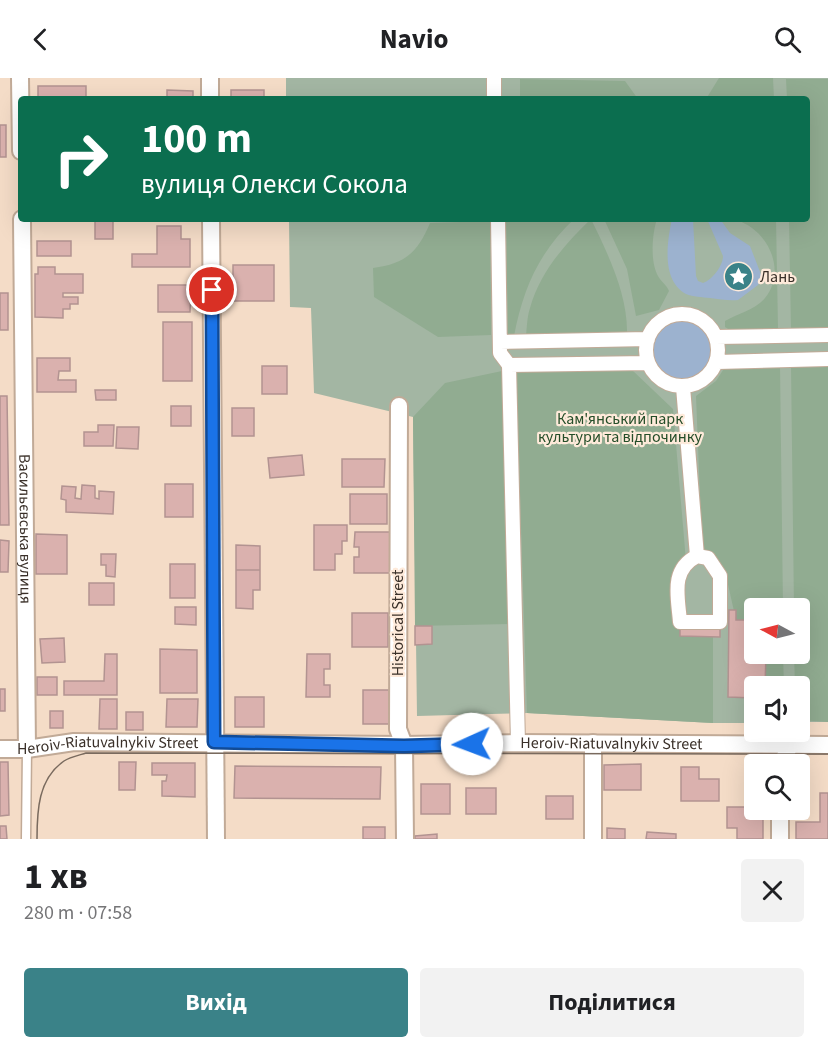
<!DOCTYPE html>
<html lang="uk">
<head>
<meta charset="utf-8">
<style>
	body { margin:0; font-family:"Source Sans 3",sans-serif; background:#f2f2f2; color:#202124; height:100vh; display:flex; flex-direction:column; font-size:22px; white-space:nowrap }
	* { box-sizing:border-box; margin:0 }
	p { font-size:20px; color:#757577 }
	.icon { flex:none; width:33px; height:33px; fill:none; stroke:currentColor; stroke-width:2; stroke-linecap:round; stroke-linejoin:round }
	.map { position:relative; height:761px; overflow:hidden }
	.panel { display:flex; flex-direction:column; background:#fff; flex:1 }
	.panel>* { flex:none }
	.top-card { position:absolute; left:18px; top:18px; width:792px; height:126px; border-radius:6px; box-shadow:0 6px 24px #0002; background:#0b6e4f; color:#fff; overflow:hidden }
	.needle { width:39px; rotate:277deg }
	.buttons { position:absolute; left:744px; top:520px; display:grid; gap:12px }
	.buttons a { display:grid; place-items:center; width:66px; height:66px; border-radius:6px; background:#fff; box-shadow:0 6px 24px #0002; font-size:30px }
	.pin { position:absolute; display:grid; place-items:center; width:51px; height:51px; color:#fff; margin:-26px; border:3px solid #fff; border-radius:50%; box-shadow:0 2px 6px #0007 }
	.me { position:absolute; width:66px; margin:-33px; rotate:268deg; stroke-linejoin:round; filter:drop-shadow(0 0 4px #0008) }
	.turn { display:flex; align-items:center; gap:21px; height:126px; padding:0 24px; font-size:27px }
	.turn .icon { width:78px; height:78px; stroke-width:2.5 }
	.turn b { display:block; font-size:42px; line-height:51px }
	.round { display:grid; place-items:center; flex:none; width:63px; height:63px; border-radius:6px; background:#f2f2f2 }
	.headline { display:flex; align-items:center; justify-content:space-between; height:102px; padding:0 24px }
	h1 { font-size:36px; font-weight:700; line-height:45px }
	.cta { display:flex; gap:12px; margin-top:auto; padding:12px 24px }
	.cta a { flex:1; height:69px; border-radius:6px; background:#3a8288; color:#fff; font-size:24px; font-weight:700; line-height:69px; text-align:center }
	.cta a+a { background:#f2f2f2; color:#202124 }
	header { display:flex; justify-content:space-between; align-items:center; height:78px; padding:0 24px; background:#fff; font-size:27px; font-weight:700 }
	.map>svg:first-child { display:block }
	.green { fill:#a3b6a3; fill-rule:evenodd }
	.forest { fill:#91ac91 }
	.water { fill:#9cb2cf }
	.building { fill:#dab1ae; stroke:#b29391; stroke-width:1.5 }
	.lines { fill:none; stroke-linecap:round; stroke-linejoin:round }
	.service-casing { stroke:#c1aa97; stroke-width:11 }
	.pedestrian-casing { stroke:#c1aa97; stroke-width:16 }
	.minor-casing { stroke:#c1aa97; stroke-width:20 }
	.service { stroke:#fff; stroke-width:8 }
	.pedestrian { stroke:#fff; stroke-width:14 }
	.minor { stroke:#fff; stroke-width:16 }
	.tram { stroke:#796a5e; stroke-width:1.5 }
	.route-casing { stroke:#114b97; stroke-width:15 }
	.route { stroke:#1a73e8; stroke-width:10 }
	.labels { text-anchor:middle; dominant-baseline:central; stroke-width:4.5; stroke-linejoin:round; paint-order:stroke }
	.poi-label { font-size:16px; fill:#3a3029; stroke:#feeada; text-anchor:start }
	.park-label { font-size:16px; fill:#244d28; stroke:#feeada }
	.street-label { font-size:16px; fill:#3a3029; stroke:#feeada }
</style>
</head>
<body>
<header><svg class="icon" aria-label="back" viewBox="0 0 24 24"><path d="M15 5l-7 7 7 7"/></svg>Navio<svg class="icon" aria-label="search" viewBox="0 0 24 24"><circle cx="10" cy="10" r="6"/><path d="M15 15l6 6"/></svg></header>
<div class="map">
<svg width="828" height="761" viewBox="0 0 828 761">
	<rect width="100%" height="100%" fill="#f4dcc7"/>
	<path class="green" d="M286 0H828V644H800V609H754V645H713L527 635 417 638 413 339 314 315 311 230 290 229 289 141H807V21H286ZM754 531H800V576H754Z"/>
	<path class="forest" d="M719 0H773L774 21H706Z
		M520 1 625 3 638 21H520Z
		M786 1H828V250L791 251 789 141H807V21H787Z
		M506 141H574C539 174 523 211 514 258L508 257Z
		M591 141C608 176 628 217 627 256L526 258C527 249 527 239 530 230 540 194 565 166 591 141Z
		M604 141H657C652 156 650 184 658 198 661 204 667 207 669 213L659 232 636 238 627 191Z
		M736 141H776L778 250 730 252 725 249V243C738 235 755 232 765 220 783 198 774 166 752 150 747 146 741 144 736 141Z
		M490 143 491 257 438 259 374 219 373 190C405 186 418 174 430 145Z
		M780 287 783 531H754V542H736L727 502 702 468 696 318 716 303 725 289Z
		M791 287H828V644L800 642V609H795L794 576H800V531H794Z
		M516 291 632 292 673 331 686 483 680 558 713 559V645L527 635Z
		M502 293 509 546 415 548 413 339 445 305Z
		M766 576H783L784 609H765Z"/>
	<path class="water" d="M672 141H693L696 198 698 203 703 205C712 202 723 188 723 178L707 141H720L730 155 750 168 762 199 758 207 738 222C729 223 719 221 710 220 702 219 693 219 686 216 661 202 667 164 672 141Z
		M653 272a29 29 0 1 1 58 0a29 29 0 1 1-58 0Z"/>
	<path class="building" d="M38 8H86V21H38Z
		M167 12 193 13V21H167Z
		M231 12H264V21H231Z
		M0 47H6V79H0Z
		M95 141H113V161H95Z
		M157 148H181V161H190V189H132V176H157Z
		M37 163H71V178H37Z
		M233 187H274V223H233Z
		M38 189H55V196H83V215H63V219H78V226H70V231H63V240L35 239V196H38Z
		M158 207H191L190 234H158Z
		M0 215H8V252H0Z
		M163 244H192V303H163Z
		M37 280H70V293H59L58 302H76V314H37Z
		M262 288H287V316H262Z
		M95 312H116V322H96Z
		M0 318H7L9 447H0Z
		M171 328H191V348H171Z
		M232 330H254V358H232Z
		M98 347H114L113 368H84V354H98Z
		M117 349H139L138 371 116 370Z
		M302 377 304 397 270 400 268 380Z
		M342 381H385L384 409H342Z
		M165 406H193V439H165Z
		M82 407 95 408V420L99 421V413L114 414 113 436 66 434V422L61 421 62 408 76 409 75 420 81 421Z
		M350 416H387V446H350Z
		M314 447H347V463H342V476H335V492H314Z
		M355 454H391L390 495H354V479H359V469H354Z
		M36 456 67 457V496H36Z
		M0 462 9 463 8 494H0Z
		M236 467 260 468V492H236Z
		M101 476H116L115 499 106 498V487H101Z
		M170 486H195V520H170Z
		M236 492H260V512H253V531L236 530Z
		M89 505H114V527H89Z
		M175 529H196V547L175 546Z
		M729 532H736V542H754V576H766L765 609H754V620L728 619Z
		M352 535H388V569H352Z
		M680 544H720V559L680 558Z
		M415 548H432V566L415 567Z
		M64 560 65 584 42 585 40 561Z
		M160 571 197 572V615H160Z
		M105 576H117V617H64V603H104Z
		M307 576H330V591H324V607H330V619H306Z
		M37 599H57V617H37Z
		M0 611H5V633H0Z
		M363 612H389V646H363Z
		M235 619H264V649H235Z
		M100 621H117V651H99Z
		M167 621H198L197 649H166Z
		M50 633H63V650H50Z
		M126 634H143V652H126Z
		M0 684H8L9 737 0 738Z
		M119 684H136L135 712H119Z
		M152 685H195V719L162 718V703H166L167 697H152Z
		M641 686V712H604V687Z
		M235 688 381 689 380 721 234 720Z
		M681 689H699V701H719V723H681Z
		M421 706H450V736H421Z
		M466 710H496V736H466Z
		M820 715H828V761H796V744H820Z
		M546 718H573V741H546Z
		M727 729H754V732H763V761H737V750H727Z
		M0 748H6L7 761H0Z
		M363 749H385V761H363Z
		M607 750 625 751V761H607Z
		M647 754 676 756V761H646Z
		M437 756V761H415V758Z"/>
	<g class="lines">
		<defs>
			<path id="service" d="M26 761 27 671"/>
			<path id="pedestrian" d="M494 0V21
				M498 141 500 275 509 287 518 665
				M646 272a36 36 0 1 1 72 0a36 36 0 1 1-72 0Z
				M716 259 828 257
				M500 264 648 261
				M717 284 828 281
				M509 287 648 285
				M683 309 697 478
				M697 478 708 480 720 498V544H680C678 518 670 492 697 478Z"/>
			<g id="minor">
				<path d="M20 0 21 73"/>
				<path d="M210 0V21"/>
				<path id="s1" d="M22 141 27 671"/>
				<path d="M211 141 216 761"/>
				<path d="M399 328 398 651 404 667 405 761"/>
				<path id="s2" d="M0 671H27L74 664 404 667 518 665 828 667"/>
				<path d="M781 687 790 667"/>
				<path d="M780 732V761"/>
				<path d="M593 761V665"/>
			</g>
		</defs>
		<use href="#service" class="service-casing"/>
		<use href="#pedestrian" class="pedestrian-casing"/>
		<use href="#minor" class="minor-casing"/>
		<use href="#service" class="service"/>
		<use href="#pedestrian" class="pedestrian"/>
		<use href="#minor" class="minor"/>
		<path class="tram" d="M37 761C37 733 38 701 64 683 70 679 80 677 86 675L828 676"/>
	</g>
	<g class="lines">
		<defs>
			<path id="route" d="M212 212 214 664 404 668 472 666"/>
		</defs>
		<use href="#route" class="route-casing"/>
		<use href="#route" class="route"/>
	</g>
	<defs>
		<symbol id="sight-disc" viewBox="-11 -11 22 22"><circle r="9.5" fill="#3a8288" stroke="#feeada"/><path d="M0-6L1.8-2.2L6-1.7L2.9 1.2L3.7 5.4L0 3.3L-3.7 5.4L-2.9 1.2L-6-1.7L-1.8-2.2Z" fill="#fff"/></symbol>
	</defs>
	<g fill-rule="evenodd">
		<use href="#sight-disc" x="722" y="182" width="33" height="33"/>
	</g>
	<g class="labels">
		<g class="poi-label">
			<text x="760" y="199">Лань</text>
		</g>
		<g class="park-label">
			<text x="620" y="341">Кам'янський парк<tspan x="620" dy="18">культури та відпочинку</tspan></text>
		</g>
		<g class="street-label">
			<text stroke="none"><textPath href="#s1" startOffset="310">Васильєвська вулиця</textPath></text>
			<text transform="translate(398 545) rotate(-90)">Historical Street</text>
			<text stroke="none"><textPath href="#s2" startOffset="612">Heroiv-Riatuvalnykiv Street</textPath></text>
			<text stroke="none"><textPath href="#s2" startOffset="108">Heroiv-Riatuvalnykiv Street</textPath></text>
		</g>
	</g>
</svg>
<div class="buttons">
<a><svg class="needle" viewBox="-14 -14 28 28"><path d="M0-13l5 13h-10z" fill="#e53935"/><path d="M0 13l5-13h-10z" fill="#757577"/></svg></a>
<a><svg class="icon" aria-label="sound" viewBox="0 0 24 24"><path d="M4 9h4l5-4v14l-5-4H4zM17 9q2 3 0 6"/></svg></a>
<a><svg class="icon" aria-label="search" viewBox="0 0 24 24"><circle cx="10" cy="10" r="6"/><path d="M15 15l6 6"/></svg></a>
</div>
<div class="pin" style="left:212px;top:212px;background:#d93025"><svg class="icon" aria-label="arrive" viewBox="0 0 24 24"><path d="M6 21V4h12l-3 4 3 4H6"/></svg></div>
<svg class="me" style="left:472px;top:666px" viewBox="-20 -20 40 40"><circle r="19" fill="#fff"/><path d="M0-13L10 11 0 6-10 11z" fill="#1a73e8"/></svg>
<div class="top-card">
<div class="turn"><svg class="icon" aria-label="right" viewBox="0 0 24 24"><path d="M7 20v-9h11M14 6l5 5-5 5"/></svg><div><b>100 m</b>вулиця Олекси Сокола</div></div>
</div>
</div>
<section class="panel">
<div class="headline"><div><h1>1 хв</h1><p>280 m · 07:58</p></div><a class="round"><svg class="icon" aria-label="close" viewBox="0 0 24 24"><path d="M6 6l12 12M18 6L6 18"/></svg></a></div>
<div class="cta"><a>Вихід</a><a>Поділитися</a></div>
</section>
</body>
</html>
